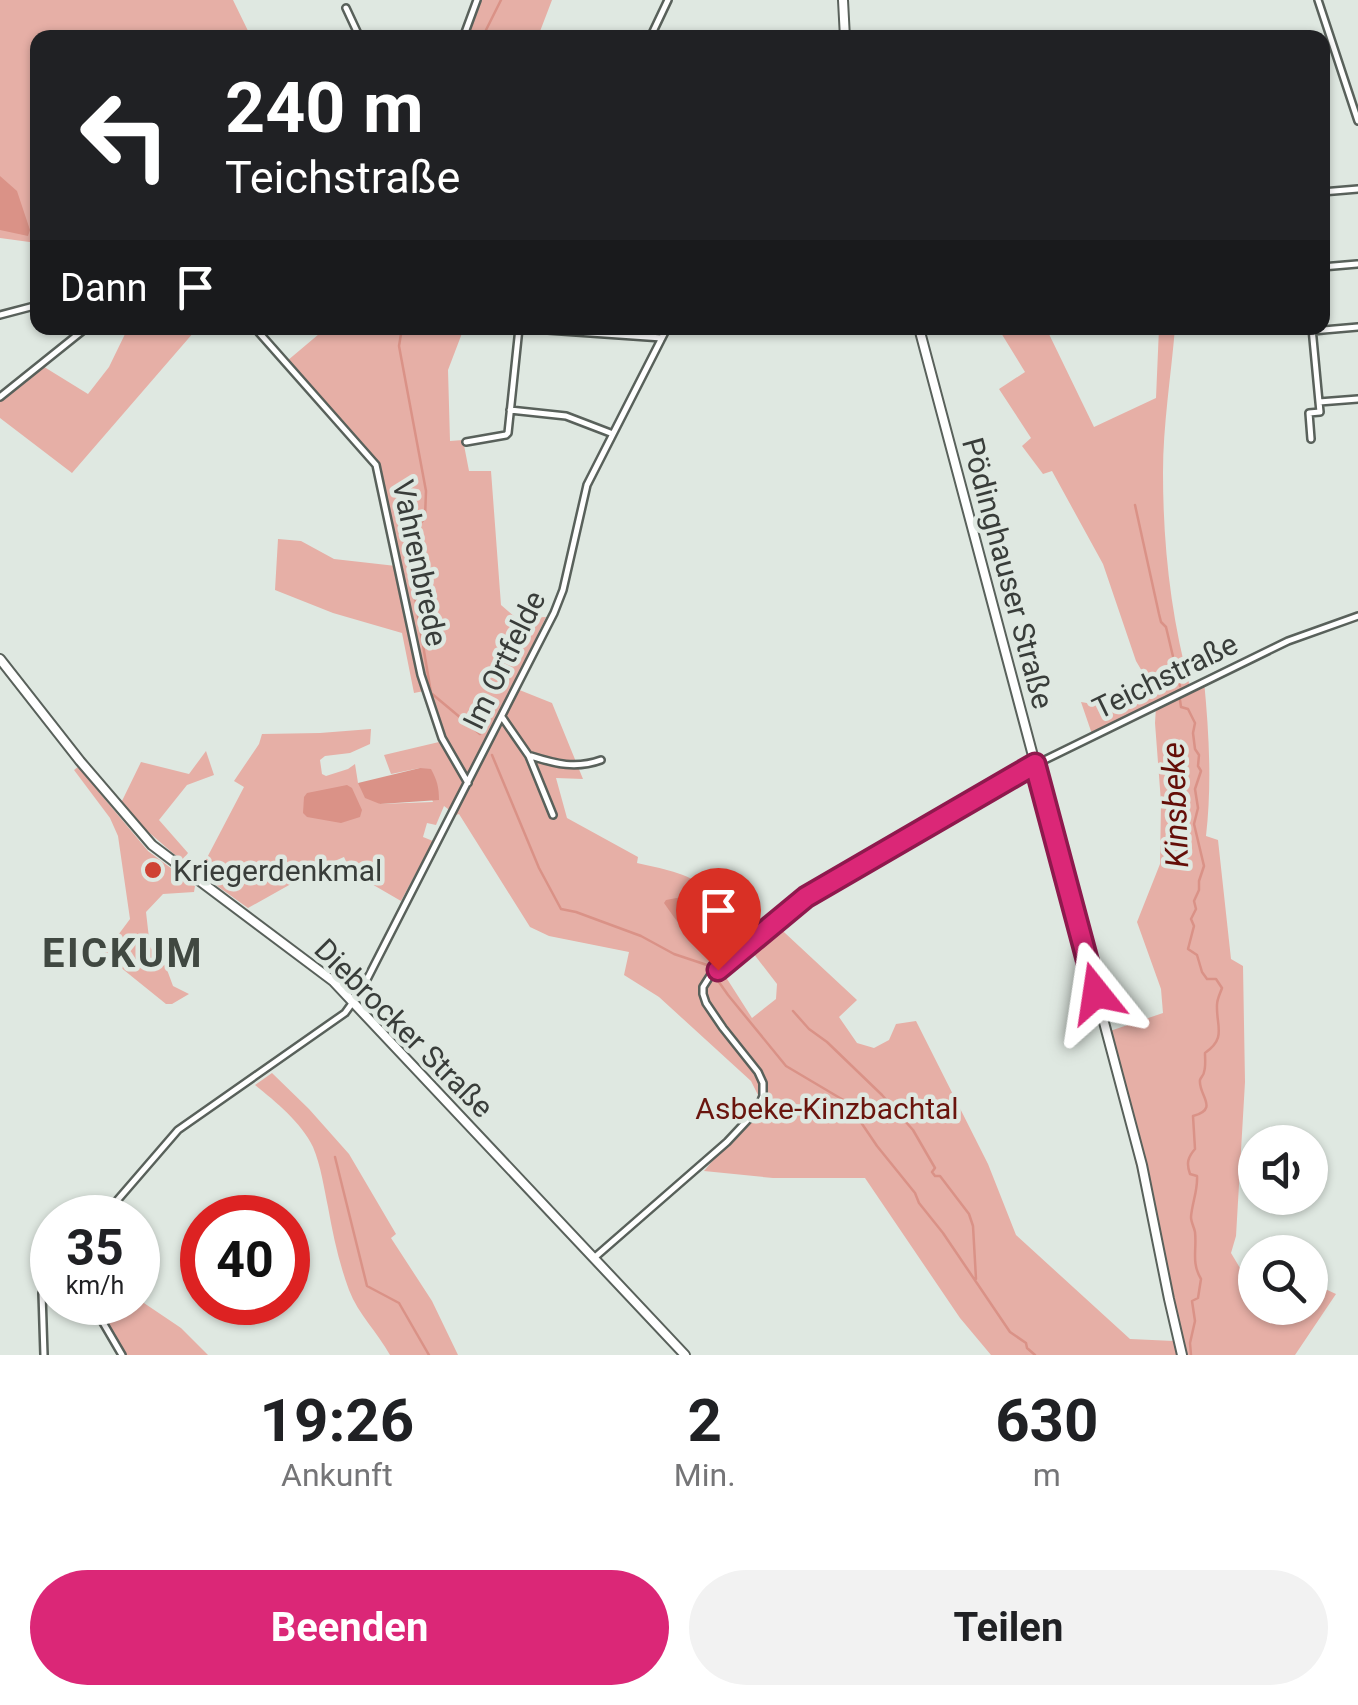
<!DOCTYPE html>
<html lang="de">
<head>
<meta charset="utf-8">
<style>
	body { margin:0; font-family:Roboto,sans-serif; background:#f2f2f2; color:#202124; height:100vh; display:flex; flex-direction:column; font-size:38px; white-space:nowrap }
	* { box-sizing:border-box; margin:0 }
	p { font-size:32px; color:#757577 }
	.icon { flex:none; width:55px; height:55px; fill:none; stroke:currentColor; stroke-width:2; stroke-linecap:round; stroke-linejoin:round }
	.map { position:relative; height:1355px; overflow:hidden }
	.sheet { display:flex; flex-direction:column; background:#fff; flex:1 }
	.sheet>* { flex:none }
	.banner { position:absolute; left:30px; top:30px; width:1300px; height:305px; border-radius:20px; box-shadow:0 2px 8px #0004; background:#202124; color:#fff; overflow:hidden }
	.fabs { position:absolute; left:1238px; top:1125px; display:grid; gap:20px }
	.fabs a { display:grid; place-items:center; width:90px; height:90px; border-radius:50%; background:#fff; box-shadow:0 2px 8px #0004; font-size:50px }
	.speed { position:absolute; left:30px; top:1195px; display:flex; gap:20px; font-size:50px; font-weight:700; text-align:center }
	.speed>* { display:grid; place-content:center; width:130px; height:130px; border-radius:50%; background:#fff; box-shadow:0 2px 8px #0004; line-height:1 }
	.speed small { font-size:25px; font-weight:400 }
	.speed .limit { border:15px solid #d22; background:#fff; color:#111 }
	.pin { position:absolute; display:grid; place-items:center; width:85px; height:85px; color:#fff; margin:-102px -42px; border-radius:50% 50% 50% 0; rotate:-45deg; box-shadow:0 0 10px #0007 }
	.pin .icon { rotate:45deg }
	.me { position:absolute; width:110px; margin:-55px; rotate:345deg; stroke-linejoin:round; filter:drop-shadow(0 0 8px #0008) }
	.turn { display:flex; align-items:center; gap:35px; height:210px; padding:0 30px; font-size:45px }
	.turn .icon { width:130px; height:130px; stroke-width:2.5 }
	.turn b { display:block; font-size:70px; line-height:85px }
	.then { display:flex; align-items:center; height:95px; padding:0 30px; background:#0003; gap:20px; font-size:38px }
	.eta { display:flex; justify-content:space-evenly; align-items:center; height:170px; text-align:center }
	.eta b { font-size:60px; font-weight:700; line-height:70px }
	.action { display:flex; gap:20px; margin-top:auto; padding:20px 30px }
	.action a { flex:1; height:115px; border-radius:60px; background:#db2777; color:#fff; font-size:40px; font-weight:700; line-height:115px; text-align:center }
	.action a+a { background:#f2f2f2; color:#202124 }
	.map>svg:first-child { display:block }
	.green { fill:#e6afa6; fill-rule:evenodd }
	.water { fill:#da9287 }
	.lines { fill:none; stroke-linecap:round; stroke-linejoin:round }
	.stream { stroke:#da9287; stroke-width:2.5 }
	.street-casing { stroke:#59615b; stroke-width:10 }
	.secondary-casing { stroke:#59615b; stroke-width:12 }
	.street { stroke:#fff; stroke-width:5 }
	.secondary { stroke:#fff; stroke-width:8 }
	.route-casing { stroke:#8e194d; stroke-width:25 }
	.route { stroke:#db2777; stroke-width:18 }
	.poi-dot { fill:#cf4233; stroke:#dfe8e1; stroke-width:4 }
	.labels { text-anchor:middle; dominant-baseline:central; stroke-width:9; stroke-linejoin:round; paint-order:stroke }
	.street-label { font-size:30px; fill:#393d3a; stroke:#dfe8e1 }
	.poi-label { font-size:30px; fill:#393d3a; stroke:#dfe8e1; text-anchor:start }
	.park-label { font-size:30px; fill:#6a150e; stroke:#dfe8e1 }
	.water-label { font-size:32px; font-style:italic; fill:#640e08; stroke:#dfe8e1 }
	.district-label { font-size:40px; font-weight:bold; letter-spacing:2.5px; fill:#404841; stroke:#dfe8e1 }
</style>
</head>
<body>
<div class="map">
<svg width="1358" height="1355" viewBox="0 0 1358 1355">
	<rect width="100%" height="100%" fill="#dfe8e1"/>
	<path class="green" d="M0 0H233L251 37 38 38 37 243 0 238Z
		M480 0H552L539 34 543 37H467Z
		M315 328H464L448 370 450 441 463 440 469 471H491L501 605 516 618 546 617 512 687 552 703 583 779 556 778 567 818 638 857 637 863C660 868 688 873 706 888 723 901 735 922 747 939L771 920 857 1000 839 1017 857 1043 874 1048 889 1040 896 1024 916 1021 988 1164 1016 1235 1130 1339 1174 1341 1150 1225 1110 1054V1031L1163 1013 1161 989 1137 922 1160 864 1161 802 1155 723 1156 707 1093 737 1081 702 1099 705 1149 683 1136 661 1103 564 1052 471 1043 474 1022 446 1031 438 999 389 1025 372 998 328H1023L1026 334 1048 332 1094 427 1156 398 1159 328H1175C1171 376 1163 425 1163 473 1163 546 1171 617 1190 687L1204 681C1209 732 1212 785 1206 836L1218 840 1231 959 1243 966 1245 1082 1236 1236 1231 1253 1240 1268 1255 1271V1308H1310V1282L1336 1294 1295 1355H991L960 1318 865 1178H773L704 1171 755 1110 758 1095 751 1081 659 997 624 975 629 952 549 936 530 927 459 814 456 815 444 806 436 825 427 823 423 837 433 841 401 901 351 872 344 857 323 866 248 908 199 873 244 787 234 781 259 744 262 734 320 733 371 729 370 744 350 753 325 756 320 760 322 774 326 776 348 769 355 764 358 783 380 804 433 802 420 768 391 774 384 755 439 742 424 691 414 693 402 633 333 613 275 590 278 539 301 541 334 559 396 566 372 465 355 448V442L287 361 319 334ZM750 949 777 984 776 999 752 1018 722 971Z
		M126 332H194L72 473 0 418V398L41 365 88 394 109 367Z
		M206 751 214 775 187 785 159 820 188 853 182 861 145 829 121 803 141 762 189 774Z
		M78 767 148 851 195 886 194 892 163 894 146 912 150 947 166 967 173 986 189 994 172 1004H166L104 954 130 919 118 836 110 818 74 770Z
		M272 1073 309 1109 349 1154 396 1234 391 1238 432 1301 458 1355H390C378 1333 358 1314 349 1290 339 1263 333 1235 328 1207 324 1188 321 1166 313 1147 301 1122 276 1102 255 1085Z
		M138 1299 181 1328 208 1355H125L94 1303 138 1302Z"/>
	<path class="water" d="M0 176 17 191 30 230 28 236 0 230Z
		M420 768 431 769C437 780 439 787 439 800L380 804 365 798 358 783Z
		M347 785 352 788 362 810 360 817 341 823 307 817 303 813 304 797 307 793Z
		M703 893 713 895 746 941 716 964C695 946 680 926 664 903L666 900Z"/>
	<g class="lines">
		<path class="stream" d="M482 38 501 0
			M402 328 399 346 426 491 425 518 415 530 410 567 431 693 480 734
			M1135 505 1159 614 1161 622 1166 627 1180 686
			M1180 700 1181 707 1188 709 1195 723 1193 733 1195 749 1199 755 1198 766 1201 771 1195 789 1198 808 1194 824 1204 866 1199 881V890L1194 901 1196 909 1191 919 1194 926 1188 949 1197 955 1202 972 1207 979H1216L1222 988C1220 994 1217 999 1217 1005 1216 1026 1227 1038 1205 1053 1205 1059 1206 1066 1204 1072 1204 1075 1201 1077 1200 1080 1198 1095 1220 1109 1193 1116L1195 1149C1188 1157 1186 1163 1190 1174L1197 1176C1198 1190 1192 1203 1191 1217 1191 1222 1194 1227 1195 1232 1197 1250 1191 1262 1201 1279L1198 1298 1192 1301 1195 1321 1190 1343 1191 1355
			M492 755 539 868 561 909 576 912 641 936 674 954 707 965 728 995 786 1066 845 1101 848 1109 856 1115 877 1146 915 1193 919 1203 943 1233 1010 1332 1026 1343 1027 1348 1035 1355
			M793 1011 809 1029 827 1042 882 1095 913 1130 935 1168 932 1172 935 1176H940L969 1214 973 1226 976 1279
			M335 1157 367 1286 399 1303 429 1355"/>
		<defs>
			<path id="street" d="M1318 0 1358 121
				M346 8 360 38
				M463 38 477 0
				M650 38 668 0
				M1322 192 1358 189
				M1322 267 1357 264
				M0 315 38 305
				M89 328H205
				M255 328 376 465 421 675 442 738 468 783
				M519 328 662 338
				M1312 328 1319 402 1358 399
				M1312 331 1358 327
				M0 397 86 328
				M510 410 566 416 613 434
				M1311 439 1309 413 1320 412 1319 402
				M466 442 506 435 508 433 519 328
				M502 717 529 756 553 815
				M531 756C556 764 576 769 601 760
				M102 1218 178 1130 345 1013 361 991 554 613 563 590 587 485 667 328
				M594 1258 727 1142 757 1110 763 1096V1083L758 1072 723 1028 706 1003 703 994V987L710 976 740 950 806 897 1016 774 1288 641 1358 616
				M91 1302 122 1355
				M44 1355 42 1293 52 1274"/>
			<path id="secondary" d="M843 0 845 38
				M919 328 1142 1165 1169 1299 1182 1355
				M0 659 80 761 152 845 333 981 685 1355"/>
		</defs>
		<use href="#street" class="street-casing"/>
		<use href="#secondary" class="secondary-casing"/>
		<use href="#street" class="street"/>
		<use href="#secondary" class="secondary"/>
	</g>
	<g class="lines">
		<defs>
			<path id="route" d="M718 970 806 897 1035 764 1096 993"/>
		</defs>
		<use href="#route" class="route-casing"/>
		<use href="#route" class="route"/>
	</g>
	<circle class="poi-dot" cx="153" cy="870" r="10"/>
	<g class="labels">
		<g class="street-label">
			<text transform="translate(420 563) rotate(78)">Vahrenbrede</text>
			<text transform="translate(1008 573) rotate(75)">Pödinghauser Straße</text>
			<text transform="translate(504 660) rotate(-64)">Im Ortfelde</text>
			<text transform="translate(1165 676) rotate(-26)">Teichstraße</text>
			<text transform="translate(404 1028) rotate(45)">Diebrocker Straße</text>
		</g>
		<g class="poi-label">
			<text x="173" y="870">Kriegerdenkmal</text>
		</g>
		<g class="park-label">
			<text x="827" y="1108">Asbeke-Kinzbachtal</text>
		</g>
		<g class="water-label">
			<text transform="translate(1175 805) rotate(-92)">Kinsbeke</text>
		</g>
		<g class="district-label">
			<text x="123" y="953">EICKUM</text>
		</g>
	</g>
</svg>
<div class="fabs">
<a><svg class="icon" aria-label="sound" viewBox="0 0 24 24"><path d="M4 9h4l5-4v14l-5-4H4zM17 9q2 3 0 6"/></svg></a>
<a><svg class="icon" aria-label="search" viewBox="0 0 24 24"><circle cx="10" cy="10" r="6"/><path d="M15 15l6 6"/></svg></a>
</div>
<div class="speed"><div>35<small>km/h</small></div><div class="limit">40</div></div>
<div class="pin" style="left:718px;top:970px;background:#d93025"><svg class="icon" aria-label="arrive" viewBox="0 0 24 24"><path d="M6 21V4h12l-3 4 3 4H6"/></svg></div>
<svg class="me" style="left:1096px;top:993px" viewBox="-20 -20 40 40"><path d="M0-17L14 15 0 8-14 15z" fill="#db2777" stroke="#fff" stroke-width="4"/></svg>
<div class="banner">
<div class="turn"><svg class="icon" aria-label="left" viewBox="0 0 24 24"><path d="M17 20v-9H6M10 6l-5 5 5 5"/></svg><div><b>240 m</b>Teichstraße</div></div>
<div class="then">Dann<svg class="icon" aria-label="arrive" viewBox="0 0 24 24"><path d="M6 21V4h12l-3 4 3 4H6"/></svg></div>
</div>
</div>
<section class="sheet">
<div class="eta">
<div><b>19:26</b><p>Ankunft</p></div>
<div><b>2</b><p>Min.</p></div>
<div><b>630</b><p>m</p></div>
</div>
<div class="action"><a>Beenden</a><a>Teilen</a></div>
</section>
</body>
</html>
